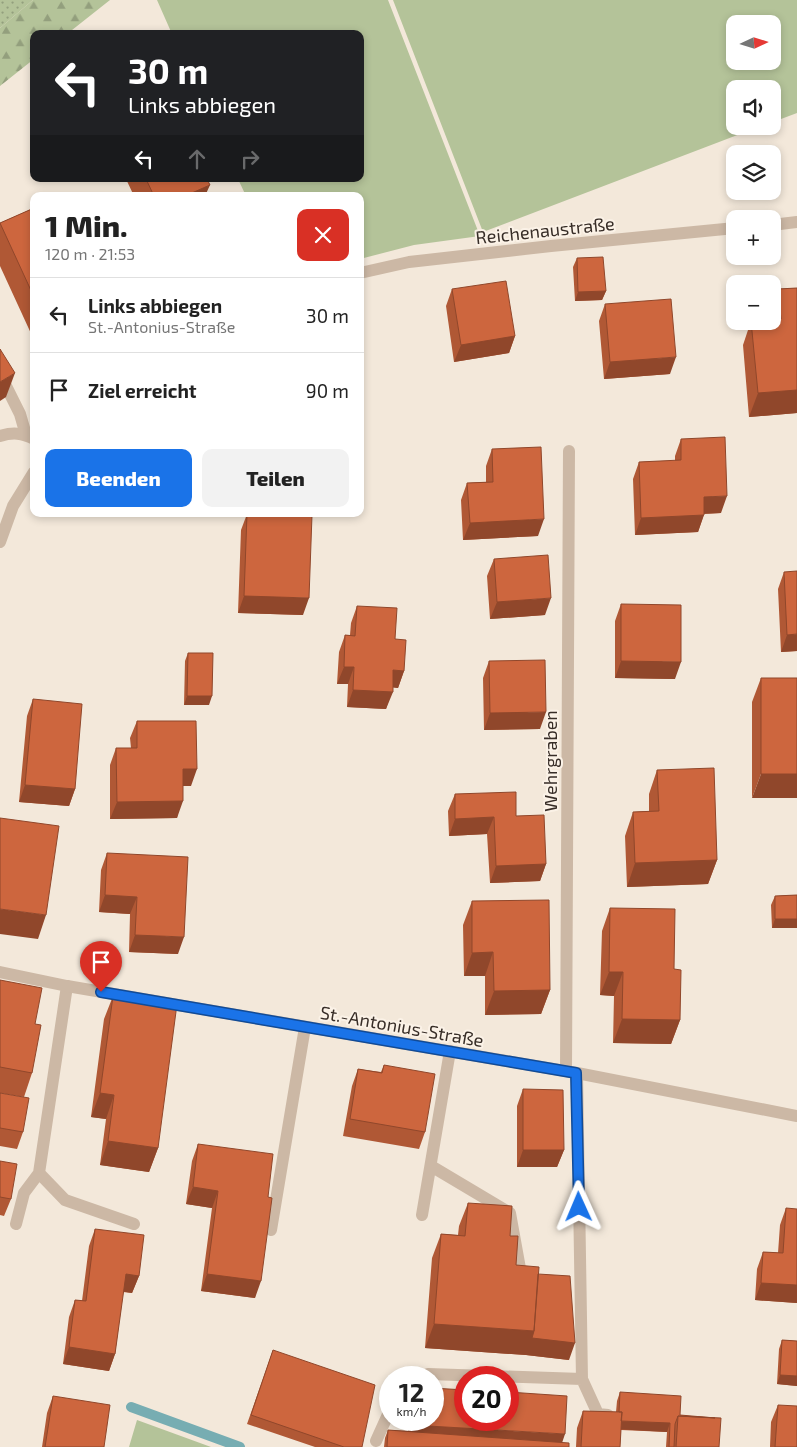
<!DOCTYPE html>
<html lang="de">
<head>
<meta charset="utf-8">
<style>
	body { margin:0; font-family:"Exo 2",sans-serif; background:#f2f2f2; color:#222; height:100vh; display:flex; flex-direction:column; font-size:19px; white-space:nowrap }
	* { box-sizing:border-box; margin:0 }
	p { font-size:16px; color:#767676 }
	.icon { flex:none; width:28px; height:28px; fill:none; stroke:currentColor; stroke-width:2; stroke-linecap:round; stroke-linejoin:round }
	.map { position:relative; flex:1; overflow:hidden }
	.sheet { position:absolute; left:30px; top:192px; width:334px; height:325px; display:flex; flex-direction:column; background:#fff; border-radius:10px; box-shadow:0 2px 8px #0003 }
	.sheet>* { flex:none }
	.guide { position:absolute; left:30px; top:30px; width:334px; height:152px; border-radius:10px; box-shadow:0 2px 8px #0003; background:#202124; color:#fff; overflow:hidden }
	.needle { width:32px; rotate:86deg }
	.buttons { position:absolute; left:726px; top:15px; display:grid; gap:10px }
	.buttons a { display:grid; place-items:center; width:55px; height:55px; border-radius:10px; background:#fff; box-shadow:0 2px 8px #0003; font-size:25px }
	.speed { position:absolute; left:379px; top:1366px; display:flex; gap:10px; font-size:25px; font-weight:700; text-align:center }
	.speed>* { display:grid; place-content:center; width:65px; height:65px; border-radius:50%; background:#fff; box-shadow:0 2px 8px #0003; line-height:1 }
	.speed small { font-size:12px; font-weight:400 }
	.speed .limit { border:8px solid #d22; background:#fff; color:#111 }
	.pin { position:absolute; display:grid; place-items:center; width:42px; height:42px; color:#fff; margin:-51px -21px; border-radius:50% 50% 50% 0; rotate:-45deg; box-shadow:0 0 5px #0007 }
	.pin .icon { rotate:45deg }
	.me { position:absolute; width:55px; margin:-28px; rotate:359deg; stroke-linejoin:round; filter:drop-shadow(0 0 4px #0008) }
	.turn { display:flex; align-items:center; gap:18px; height:105px; padding:0 15px; font-size:22px }
	.turn .icon { width:65px; height:65px; stroke-width:2.5 }
	.turn b { display:block; font-size:35px; line-height:42px }
	.lanes { display:flex; align-items:center; height:48px; padding:0 15px; background:#0003; justify-content:center; gap:25px; direction:ltr }
	.lanes .off { opacity:.35 }
	.round { display:grid; place-items:center; flex:none; width:52px; height:52px; border-radius:10px; background:#f2f2f2 }
	.summary { display:flex; align-items:center; justify-content:space-between; height:85px; padding:0 15px }
	h1 { font-size:30px; font-weight:800; line-height:38px }
	.primary-button { display:flex; gap:10px; margin-top:auto; padding:10px 15px }
	.primary-button a { flex:1; height:58px; border-radius:10px; background:#1a73e8; color:#fff; font-size:20px; font-weight:800; line-height:58px; text-align:center }
	.primary-button a+a { background:#f2f2f2; color:#222 }
	ul { padding:0; list-style:none }
	li { display:flex; align-items:center; gap:15px; height:75px; padding:0 15px; border-top:1px solid #e0e0e0 }
	li div { flex:1 }
	li b { display:block; font-size:19px }
	li em { font-style:normal }
	.map>svg:first-child { display:block }
	.green { fill:#b4c399; fill-rule:evenodd }
	.forest { fill:url(#forest-firs) }
	.garden { fill:url(#garden-dots) }
	.lines { fill:none; stroke-linecap:round; stroke-linejoin:round }
	.stream { stroke:#77adb2; stroke-width:10 }
	.lane { stroke:#ccb8a5; stroke-width:12 }
	.street { stroke:#ccb8a5; stroke-width:12 }
	.wall { fill:#b05835 }
	.shaded-wall { fill:#90472b }
	.building { fill:#cd663e; stroke:#90472b }
	.route-casing { stroke:#114b97; stroke-width:12 }
	.route { stroke:#1a73e8; stroke-width:9 }
	.labels { text-anchor:middle; dominant-baseline:central; stroke-width:4; stroke-linejoin:round; paint-order:stroke }
	.street-label { font-size:18px; fill:#372d27; stroke:#fbf2e7 }
</style>
</head>
<body>
<div class="map">
<svg width="797" height="1447" viewBox="0 0 797 1447">
	<defs>
		<pattern id="forest-firs" width="22" height="20" patternUnits="userSpaceOnUse" patternTransform="scale(1.25)"><rect width="22" height="20" fill="#b4c399"/><path d="M5 1l3.5 6h-7zM16 11l3.5 6h-7z" fill="#939f7d"/></pattern>
		<pattern id="garden-dots" width="8" height="8" patternUnits="userSpaceOnUse" patternTransform="scale(1.25)"><rect width="8" height="8" fill="#b4c399"/><path d="M2 2h.1M6 6h.1" fill="none" stroke="#939f7d" stroke-width="1.8" stroke-linecap="round"/></pattern>
	</defs>
	<rect width="100%" height="100%" fill="#f3e8da"/>
	<path class="green" d="M157 0H388L480 236 414 245 360 259V196H246L238 179H360V34H172Z
		M393 0H797V113L773 122 772 89H735V126H761L483 232ZM735 24H772V61H735Z
		M137 1420 211 1447H129Z"/>
	<path class="forest" d="M33 0H110L67 34H34V59L0 86V28Z"/>
	<path class="garden" d="M0 0H33L0 28Z"/>
	<g class="lines">
		<path class="stream" d="M131 1407 240 1447"/>
		<path class="lane" d="M0 374 20 414 26 435
			M67 986 39 1173 65 1200 134 1224
			M577 1073 582 1379
			M431 1166 510 1213 521 1274
			M422 1215 450 1051
			M16 1224 24 1193 39 1173
			M271 1230 305 1027
			M421 1378 428 1374 582 1379 598 1414 608 1415
			M376 1441 390 1410"/>
		<path class="street" d="M772 225 797 222
			M360 273 409 262 551 246 735 228
			M0 436C13 432 22 433 34 439
			M0 542 13 506 34 472
			M0 972 67 986 577 1073 797 1116
			M566 1071 569 451"/>
	</g>
	<path class="wall" d="M126 179H207L205 196H134Z
		M34 208V340L0 266V223Z
		M577 258 606 291 602 300 575 301 573 267Z
		M797 288V413L749 417 743 345 751 321H772V306L778 289Z
		M452 289 515 336 509 353 454 362 446 306Z
		M605 304 670 374 604 379 599 321Z
		M681 439 721 513 704 514 698 532 635 535 633 479 639 462 675 461V456Z
		M492 449 538 536 463 540 461 500 467 483 486 482V466Z
		M247 514 303 615 238 613 241 530Z
		M494 559 545 615 490 619 487 576Z
		M784 572 797 651 781 652 778 589Z
		M621 604 675 679 615 678V621Z
		M357 606 395 639 404 671 398 688 393 687 386 709 347 707 348 684H337L339 652 345 635H350L351 623Z
		M188 653 209 705H184L185 661Z
		M489 661 540 729 484 730 483 678Z
		M761 678H797L752 798V702Z
		M33 699 75 789 69 806 19 802 27 716Z
		M137 721 191 786H183L177 818 110 819V765L116 748H131L130 738Z
		M657 770 717 860 708 884 627 887 625 836 633 812 649 811V794Z
		M455 794 516 816 546 864 540 881 490 883 487 834 449 836 448 811Z
		M107 853 178 954 129 952 130 914 99 912 101 870Z
		M797 895V928H772L771 905 775 896Z
		M472 901 550 990 541 1014 485 1015V976H464L463 925Z
		M610 908 674 969 680 1020 671 1044 613 1043 614 996 600 995 602 931Z
		M0 980 35 1024 32 1073 24 1097 0 1093Z
		M113 996 158 1148 149 1172 100 1165 106 1119 91 1117 104 1019Z
		M384 1065 425 1132 419 1149 343 1136 352 1086 358 1069 381 1072Z
		M523 1089 564 1150 557 1167H517V1106Z
		M0 1093 23 1132 17 1149 0 1146Z
		M198 1144 268 1197 255 1298 201 1291 212 1208 186 1204 192 1161Z
		M0 1161 11 1199 4 1216 0 1215Z
		M468 1203 510 1236 516 1265 538 1274 569 1360 526 1355 425 1348 432 1258 441 1234 458 1235 459 1226Z
		M786 1208 797 1303 755 1300 757 1269 763 1252 778 1253 780 1225Z
		M95 1229 139 1276 132 1293 123 1292 115 1354 109 1371 63 1364 69 1317 75 1300 82 1301 89 1246Z
		M782 1340 797 1341V1386L777 1384 779 1349Z
		M273 1350 362 1447H315L247 1424Z
		M620 1392 680 1415 719 1447H666L667 1432 621 1430 620 1447H576L577 1428 583 1411 616 1412 617 1401Z
		M53 1396 104 1447H42L47 1413Z
		M778 1405 797 1447H770L771 1422Z
		M409 1420H432L562 1443 569 1447H384L385 1438 388 1430 408 1431Z"/>
	<path class="shaded-wall" d="M210 185 205 196H185Z
		M606 291 602 300 575 301 578 292Z
		M515 336 509 353 454 362 461 345Z
		M676 357 670 374 604 379 610 362Z
		M15 373 6 397 0 401V382Z
		M797 390V413L749 417 758 393Z
		M727 496 721 513 697 514 704 497Z
		M704 515 698 532 635 535 641 518Z
		M544 519 538 536 463 540 470 523Z
		M244 596 309 598 303 615 238 613Z
		M551 598 545 615 490 619 497 602Z
		M797 634V651L781 652 787 635Z
		M621 661 681 662 675 679 615 678Z
		M344 667H354L348 684H337Z
		M393 670 404 671 398 688 387 687Z
		M353 690 393 692 386 709 347 707Z
		M187 696H212L209 705H184Z
		M546 712 540 729 484 730 490 713Z
		M183 769H197L191 786H176Z
		M761 774H797V798H752Z
		M25 785 75 789 69 806 19 802Z
		M183 801 177 818 110 819 117 802Z
		M494 817 487 834 449 836 455 819Z
		M717 860 708 884 627 887 635 863Z
		M546 864 540 881 490 883 496 866Z
		M105 895 137 897 130 914 99 912Z
		M0 909 46 915 38 939 0 934Z
		M775 919H797V928H772Z
		M135 935 184 937 178 954 129 952Z
		M493 952 485 976H464L472 953Z
		M609 972H623L614 996 600 995Z
		M550 990 541 1014 485 1015 494 991Z
		M622 1019 680 1020 671 1044 613 1043Z
		M100 1093 114 1095 106 1119 91 1117Z
		M108 1141 158 1148 149 1172 100 1165Z
		M523 1150H564L557 1167H517Z
		M193 1187 218 1191 212 1208 186 1204Z
		M126 1274 139 1276 132 1293 120 1291Z
		M207 1274 261 1281 255 1298 201 1291Z
		M761 1283 797 1285V1303L755 1300Z
		M434 1324 534 1331 575 1343 569 1360 526 1355 425 1348Z
		M69 1347 115 1354 109 1371 63 1364Z
		M780 1375 797 1376V1386L777 1384Z
		M619 1421 670 1423 667 1432 615 1429Z
		M411 1425 565 1434 562 1443 408 1434Z"/>
	<path class="building" d="M146 179H207L210 185 185 196H154Z
		M34 208V297L0 223Z
		M603 257 606 291 578 292 577 258Z
		M506 281 515 336 461 345 452 289Z
		M797 288V390L758 393 751 321H772V320L781 319 778 289Z
		M671 299 676 357 610 362 605 304Z
		M0 349 15 373 0 382Z
		M725 437 727 496 704 497V515L641 518 639 462 681 460V439Z
		M541 447 544 519 470 523 467 483 493 482 492 449Z
		M247 514 312 515 309 598 244 596Z
		M548 555 551 598 497 602 494 559Z
		M797 571V634L787 635 784 572Z
		M621 604 681 605V662L621 661Z
		M357 606 397 608 395 639 406 640 404 671 393 670V692L353 690 354 667H344L345 635 355 636Z
		M188 653H213L212 696H187Z
		M545 660 546 712 490 713 489 661Z
		M761 678H797V774H761Z
		M33 699 82 704 75 789 25 785Z
		M137 721H196L197 769H183V801L117 802 116 748H137Z
		M714 768 717 860 635 863 633 812 659 811 657 770Z
		M516 792V816L544 815 546 864 496 866 494 817 455 819V794Z
		M0 818 59 826 46 915 0 909Z
		M107 853 188 857 184 937 135 935 137 897 105 895Z
		M797 895V919H775V896Z
		M549 900 550 990 494 991 493 952 472 953V901Z
		M610 908 675 909 674 969 681 970 680 1020 622 1019 623 972H609Z
		M0 980 42 988 35 1024 41 1025 32 1073 0 1067Z
		M113 996 177 1004 158 1148 108 1141 114 1095 100 1093Z
		M384 1065 435 1074 425 1132 350 1119 358 1069 382 1073Z
		M523 1089 563 1090 564 1150H523Z
		M0 1093 29 1098 23 1132 0 1128Z
		M198 1144 273 1154 268 1197 272 1198 261 1281 207 1274 218 1191 193 1187Z
		M0 1161 17 1164 11 1199 0 1197Z
		M468 1203 512 1206 510 1236H518L516 1265 539 1267 534 1331 434 1324 441 1234 465 1236Z
		M786 1208 797 1209V1285L761 1283 763 1252 783 1253Z
		M95 1229 144 1235 139 1276 126 1274 115 1354 69 1347 75 1300 86 1301Z
		M538 1274 570 1276 575 1343 532 1338 534 1331Z
		M782 1340 797 1341V1376L780 1375Z
		M273 1350 375 1385 362 1447H344L251 1415Z
		M432 1388 465 1390V1420H508V1392L567 1396 565 1434 411 1425 412 1420H432Z
		M620 1392 681 1396 680 1415 715 1418 678 1416 675 1424 674 1447H669L670 1423 621 1421 622 1412H619Z
		M53 1396 110 1405 104 1447H45Z
		M778 1405 797 1406V1447H775Z
		M583 1411 622 1412 620 1447H581Z
		M678 1416 721 1418 719 1447H676Z
		M388 1430 569 1443V1447H387Z"/>
	<g class="lines">
		<defs>
			<path id="route" d="M101 992 576 1073 579 1207"/>
		</defs>
		<use href="#route" class="route-casing"/>
		<use href="#route" class="route"/>
	</g>
	<g class="labels">
		<g class="street-label">
			<text transform="translate(545 230) rotate(-6)">Reichenaustraße</text>
			<text transform="translate(550 761) rotate(-90)">Wehrgraben</text>
			<text transform="translate(402 1026) rotate(10)">St.-Antonius-Straße</text>
		</g>
	</g>
</svg>
<div class="buttons">
<a><svg class="needle" viewBox="-14 -14 28 28"><path d="M0-13l5 13h-10z" fill="#e53935"/><path d="M0 13l5-13h-10z" fill="#767676"/></svg></a>
<a><svg class="icon" aria-label="sound" viewBox="0 0 24 24"><path d="M4 9h4l5-4v14l-5-4H4zM17 9q2 3 0 6"/></svg></a>
<a><svg class="icon" aria-label="layers" viewBox="0 0 24 24"><path d="M12 4l9 5-9 5-9-5zM3 14l9 5 9-5"/></svg></a>
<a>+</a>
<a>−</a>
</div>
<div class="speed"><div>12<small>km/h</small></div><div class="limit">20</div></div>
<div class="pin" style="left:101px;top:992px;background:#d93025"><svg class="icon" aria-label="arrive" viewBox="0 0 24 24"><path d="M6 21V4h12l-3 4 3 4H6"/></svg></div>
<svg class="me" style="left:579px;top:1207px" viewBox="-20 -20 40 40"><path d="M0-17L14 15 0 8-14 15z" fill="#1a73e8" stroke="#fff" stroke-width="4"/></svg>
<div class="guide">
<div class="turn"><svg class="icon" aria-label="left" viewBox="0 0 24 24"><path d="M17 20v-9H6M10 6l-5 5 5 5"/></svg><div><b>30 m</b>Links abbiegen</div></div>
<div class="lanes"><svg class="icon" aria-label="left" viewBox="0 0 24 24"><path d="M17 20v-9H6M10 6l-5 5 5 5"/></svg><svg class="icon off" aria-label="ahead" viewBox="0 0 24 24"><path d="M12 20V5M6 11l6-6 6 6"/></svg><svg class="icon off" aria-label="right" viewBox="0 0 24 24"><path d="M7 20v-9h11M14 6l5 5-5 5"/></svg></div>
</div>
<section class="sheet">
<div class="summary"><div><h1>1 Min.</h1><p>120 m · 21:53</p></div><a class="round" style="background:#d93025;color:#fff"><svg class="icon" aria-label="close" viewBox="0 0 24 24"><path d="M6 6l12 12M18 6L6 18"/></svg></a></div>
<ul>
<li><svg class="icon" aria-label="left" viewBox="0 0 24 24"><path d="M17 20v-9H6M10 6l-5 5 5 5"/></svg><div><b>Links abbiegen</b><p>St.-Antonius-Straße</p></div><em>30 m</em></li>
<li><svg class="icon" aria-label="arrive" viewBox="0 0 24 24"><path d="M6 21V4h12l-3 4 3 4H6"/></svg><div><b>Ziel erreicht</b></div><em>90 m</em></li>
</ul>
<div class="primary-button"><a>Beenden</a><a>Teilen</a></div>
</section>
</div>
</body>
</html>
